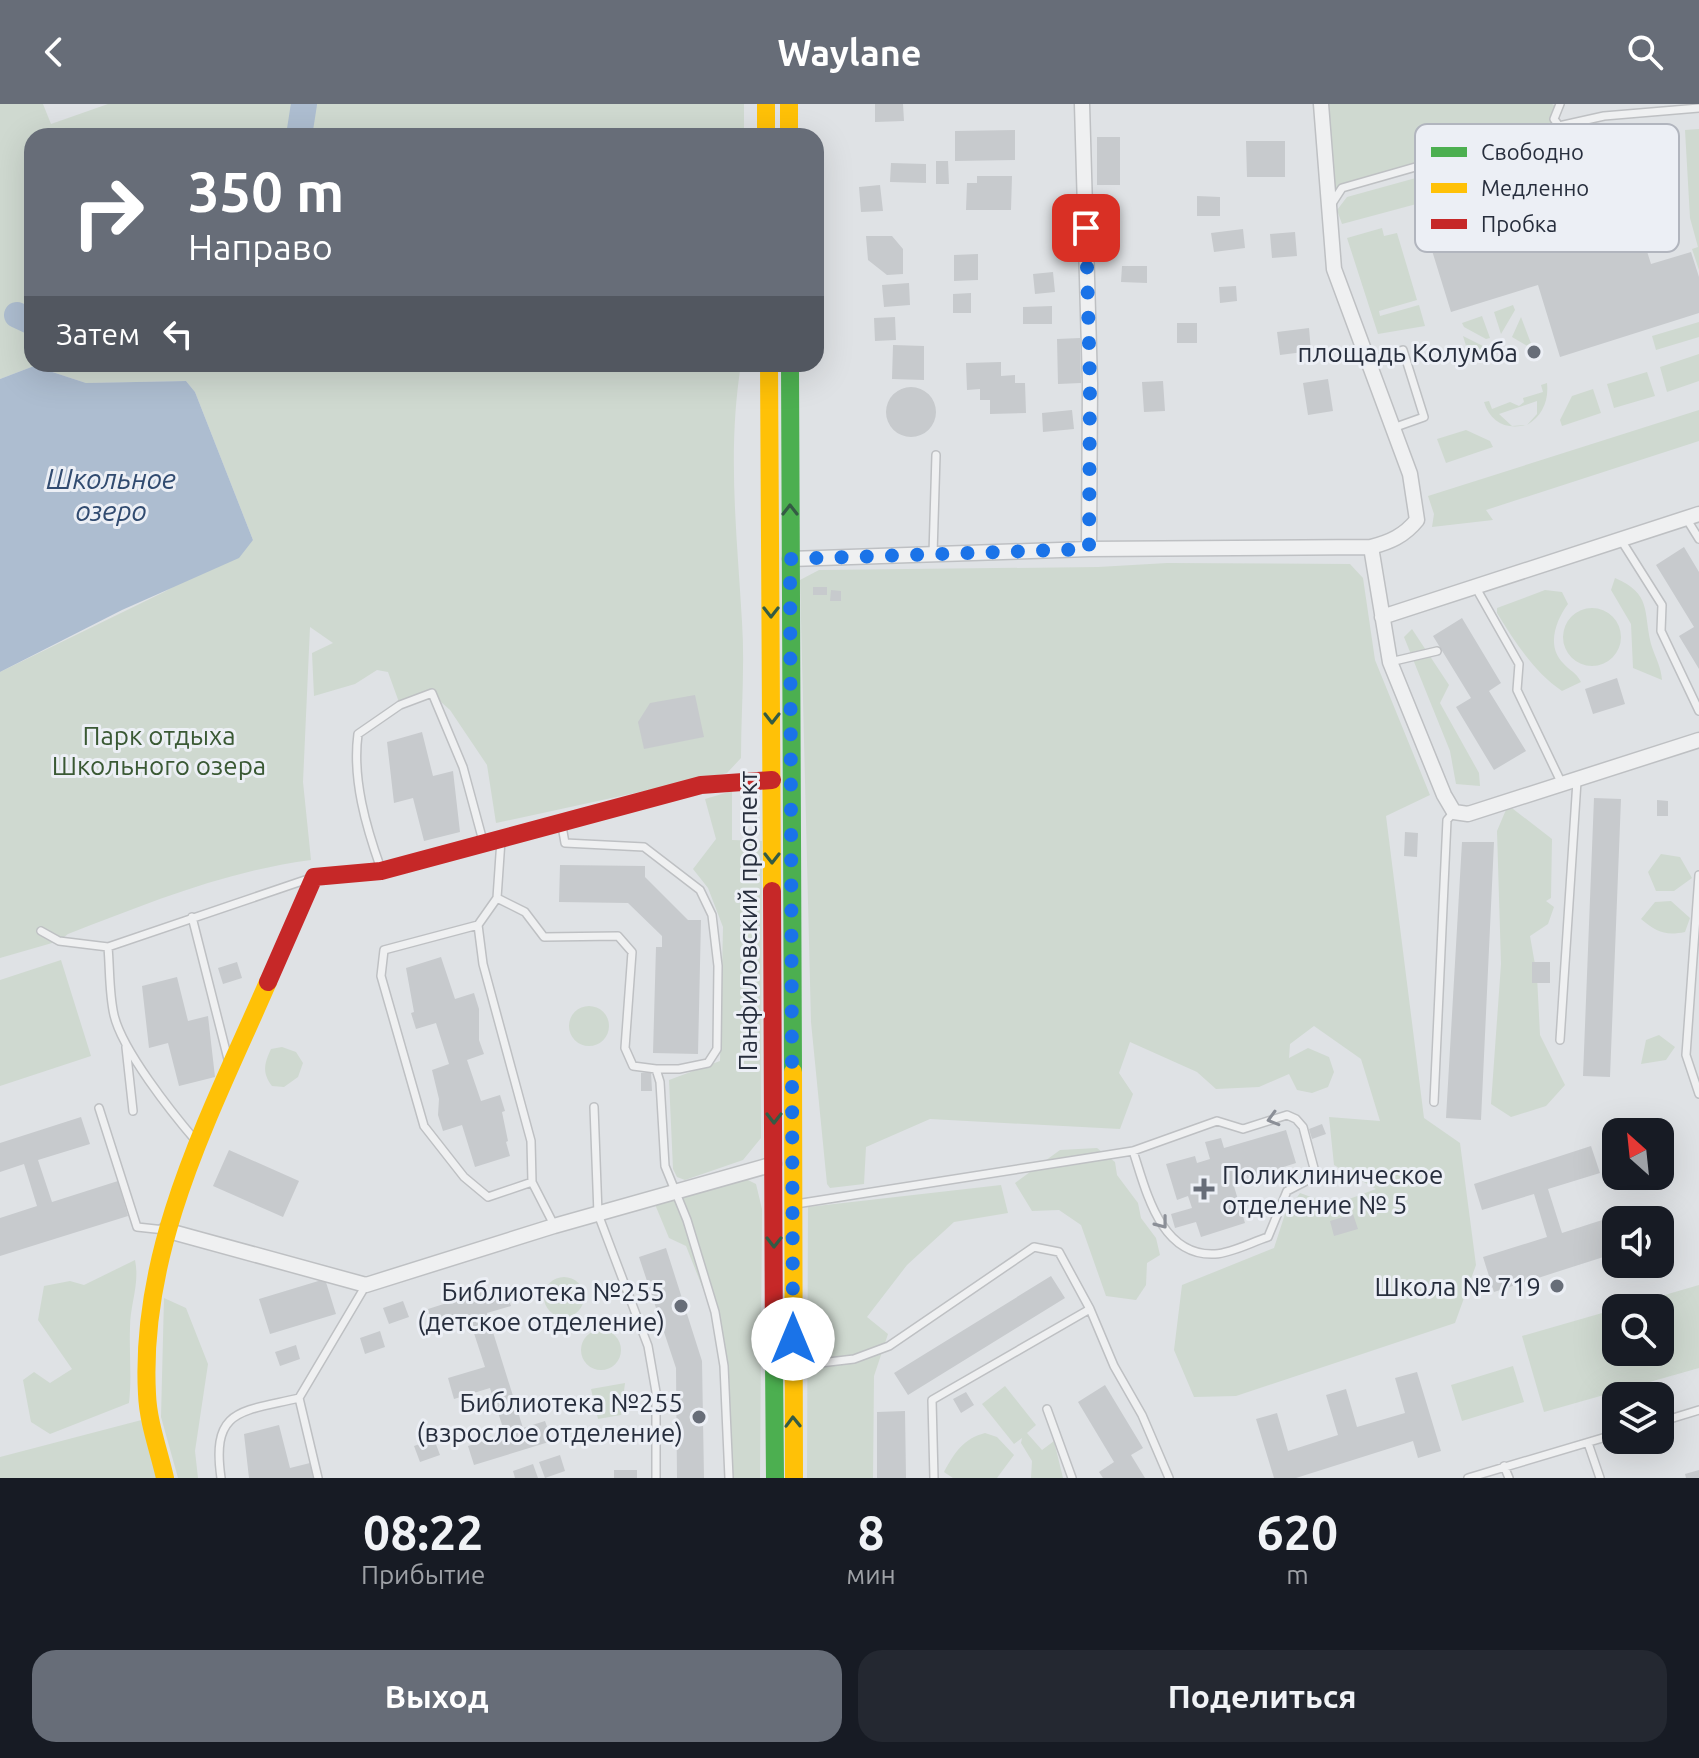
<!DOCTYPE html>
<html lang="ru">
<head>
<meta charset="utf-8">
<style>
	body { margin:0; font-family:Ubuntu,sans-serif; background:#242831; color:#f1f3f6; height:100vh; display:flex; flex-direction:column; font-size:30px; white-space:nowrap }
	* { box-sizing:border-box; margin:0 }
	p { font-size:26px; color:#9ea1a6 }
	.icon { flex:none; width:44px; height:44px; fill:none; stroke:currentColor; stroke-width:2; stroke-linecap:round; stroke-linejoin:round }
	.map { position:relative; height:1374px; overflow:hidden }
	.panel { display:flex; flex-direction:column; background:#171b24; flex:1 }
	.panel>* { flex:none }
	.top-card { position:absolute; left:24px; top:24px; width:800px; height:244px; border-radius:24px; box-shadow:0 8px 32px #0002; background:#676d78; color:#fff; overflow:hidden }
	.needle { width:52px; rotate:333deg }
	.tools { position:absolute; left:1602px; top:1014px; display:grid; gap:16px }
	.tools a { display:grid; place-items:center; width:72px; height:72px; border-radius:16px; background:#171b24; box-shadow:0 8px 32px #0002; font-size:40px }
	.pin { position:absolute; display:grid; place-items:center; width:68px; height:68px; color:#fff; margin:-34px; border-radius:16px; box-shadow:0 4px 12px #0006 }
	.me { position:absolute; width:88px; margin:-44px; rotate:0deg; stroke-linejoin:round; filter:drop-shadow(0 0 6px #0008) }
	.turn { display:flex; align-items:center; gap:28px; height:168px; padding:0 32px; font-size:36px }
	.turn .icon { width:104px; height:104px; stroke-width:2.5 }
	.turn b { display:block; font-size:56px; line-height:68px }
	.then { display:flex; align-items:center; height:76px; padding:0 32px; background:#0003; gap:16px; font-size:30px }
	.eta { display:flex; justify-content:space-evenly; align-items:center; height:136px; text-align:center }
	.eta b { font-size:48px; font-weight:600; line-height:56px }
	.button { display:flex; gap:16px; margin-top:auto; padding:16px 32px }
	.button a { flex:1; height:92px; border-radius:24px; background:#676d78; color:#fff; font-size:32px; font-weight:600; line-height:92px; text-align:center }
	.button a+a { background:#242831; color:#f1f3f6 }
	header { display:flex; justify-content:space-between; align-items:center; height:104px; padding:0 32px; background:#676d78; color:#fff; font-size:36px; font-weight:600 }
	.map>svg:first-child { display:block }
	.green { fill:#cfd9d0 }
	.water { fill:#adbdd0 }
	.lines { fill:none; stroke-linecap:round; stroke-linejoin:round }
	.river { stroke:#adbdd0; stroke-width:26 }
	.building { fill:#c7cacd }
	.lane-casing { stroke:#bec0c3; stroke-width:10 }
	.street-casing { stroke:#bec0c3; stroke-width:17 }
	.lane { stroke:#eff0f1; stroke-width:7 }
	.street { stroke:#eff0f1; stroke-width:14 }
	.fast { stroke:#4caf50; stroke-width:18 }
	.slow { stroke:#ffc107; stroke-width:18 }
	.jam { stroke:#c62828; stroke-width:18 }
	.oneway { stroke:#345b44 }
	.oneway2 { stroke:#8b8f97 }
	.route { stroke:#1a73e8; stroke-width:14; stroke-dasharray:0 25.2 }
	.poi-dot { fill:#676d78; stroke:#eceff5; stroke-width:3 }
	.labels { text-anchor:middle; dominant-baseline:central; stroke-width:6; stroke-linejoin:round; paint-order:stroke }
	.poi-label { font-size:26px; fill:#272e3d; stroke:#eceff5; text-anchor:end }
	.park-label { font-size:26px; fill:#3a5934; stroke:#eceff5 }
	.street-label { font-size:26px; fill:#272e3d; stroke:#eceff5 }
	.water-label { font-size:28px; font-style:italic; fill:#314b70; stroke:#eceff5 }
	.key { fill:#eceff5; stroke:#b1b5be; stroke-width:2 }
	.key-label { font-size:22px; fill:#272e3d }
</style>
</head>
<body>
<header><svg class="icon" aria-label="back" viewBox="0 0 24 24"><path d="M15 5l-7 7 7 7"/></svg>Waylane<svg class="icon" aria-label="search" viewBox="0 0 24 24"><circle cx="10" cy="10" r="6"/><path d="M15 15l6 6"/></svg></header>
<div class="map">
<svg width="1699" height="1374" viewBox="0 0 1699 1374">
	<rect width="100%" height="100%" fill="#dfe2e5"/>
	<path class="green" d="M0 0H43L51 20 108 0H744V32H32V260H741C727 348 737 430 742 518 745 563 741 609 741 654L727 669 496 719 487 661 450 606 432 590 400 601 388 568 377 566 355 580 314 592 312 549 333 539 310 523 303 678 311 756C226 767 146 800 68 830L59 837 0 854V568L164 488 253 436 195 288 186 277 86 279 34 262 0 275Z
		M1321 0H1552L1558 3 1555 15 1559 22 1343 84 1329 103Z
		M1699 25V166L1692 145 1698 143 1690 114 1685 26Z
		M1538 49 1554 78 1480 96 1476 84 1342 120 1337 106 1347 93 1470 59Z
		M1382 124 1384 132 1397 129 1417 196 1379 207 1380 212 1419 201 1425 222 1378 230 1347 134Z
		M1513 201 1515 206 1501 230 1494 208Z
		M1482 212 1490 234 1486 235 1464 223 1462 219Z
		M1521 213 1532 242 1529 243 1512 233Z
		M1699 218V233L1656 246 1652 232Z
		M1463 232 1483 242 1476 260 1472 261Z
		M1699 250V277L1667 288 1660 263Z
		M1647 268 1655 292 1614 304 1607 280Z
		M1547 279C1549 297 1542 312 1527 321L1537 310V297L1499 310 1512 322 1526 321C1506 326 1490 318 1484 298L1489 297 1492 305 1510 298 1519 302 1524 298 1523 294 1543 288 1541 281Z
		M1593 285 1601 309 1562 322 1560 316 1572 292Z
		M1699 306V337L1486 406 1493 416 1432 423 1434 410 1428 392Z
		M1466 326 1490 337 1493 343 1446 359 1437 335Z
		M1167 459 1350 460 1363 474 1375 556 1430 691 1386 712 1424 1014 1460 1039 1476 1161 1455 1219 1236 1292 1194 1293 1174 1246 1182 1181 1274 1144 1285 1110 1300 1089 1333 1101 1376 1085 1334 1061 1329 1013 1380 1017 1361 955 1314 922 1290 940 1289 954 1308 944 1329 953 1334 968 1328 983 1312 989 1297 986 1289 970 1259 983 1216 985 1197 968 1130 938 1119 969 1133 990 1120 1025 930 1015 866 1043 864 1080 830 1084 827 1080 811 918 800 476 819 466 1098 463Z
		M1615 474C1652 490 1643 507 1651 540 1655 553 1661 562 1662 576L1633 564 1631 520 1611 486Z
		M1545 486 1562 488 1568 500C1556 516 1546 542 1563 559 1570 567 1576 568 1581 578L1562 587C1534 568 1515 538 1497 509V504Z
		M1563 533a29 29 0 1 1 58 0a29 29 0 1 1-58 0Z
		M1412 525 1449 581 1440 599 1479 669 1480 682 1456 680 1450 647 1404 533Z
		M732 687V736L762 737 761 1034 743 1056 685 1076 677 1073 673 1065 669 976 720 957 723 823 708 784 693 765 716 735 705 695Z
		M1508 701 1552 735 1551 794 1546 797 1554 803 1548 820 1530 832 1537 872 1540 931 1565 981 1546 1002 1511 1013 1491 1000 1501 860 1497 727Z
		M1661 750 1680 753 1692 774 1674 787H1656L1648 768Z
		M1671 797 1690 814 1685 828C1665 832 1657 828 1641 815L1655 798Z
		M61 856 91 952 0 982V876Z
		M569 922a20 20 0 1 1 40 0a20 20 0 1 1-40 0Z
		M1659 931 1675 943 1666 956 1641 960 1646 936Z
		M282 943 296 948 303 959 298 973 284 983 272 982C262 969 264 960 271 945Z
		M1097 1044 1115 1058 1117 1071 1138 1099 1141 1114 1156 1134 1160 1151 1147 1159 1146 1181 1136 1196 1106 1192 1081 1121 1059 1106 1032 1107 1015 1079 1060 1046Z
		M746 1075 756 1080 762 1105 760 1374H726L721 1230 686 1142 669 1134 654 1098Z
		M1001 1081 1008 1109 954 1118 907 1161 867 1213 888 1230 874 1272 873 1374H807L808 1103Z
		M135 1156C140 1180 130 1200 130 1224 129 1249 132 1273 129 1299L50 1330 31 1318 23 1276 34 1268 50 1279 72 1265 38 1216 44 1182 70 1177 84 1181Z
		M544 1193a20 20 0 1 1 40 0a20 20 0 1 1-40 0Z
		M1699 1181V1264L1544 1308 1522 1232 1616 1205V1248H1660V1204H1620Z
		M164 1194 186 1204 208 1260 195 1347 198 1374H178L161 1313Z
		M581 1246a20 20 0 1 1 40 0a20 20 0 1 1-40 0Z
		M1513 1262 1524 1298 1462 1317 1451 1281Z
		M625 1279 621 1311 598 1315 591 1285Z
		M1005 1282 1036 1321 1027 1329 1042 1346 1054 1337 1063 1374H1031L1032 1357 1021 1339 1022 1334 1014 1340 982 1300Z
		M153 1313 164 1374H0V1353Z
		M985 1329 997 1333 1014 1351 997 1374H953L944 1368C955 1348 963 1335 985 1329Z"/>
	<path class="water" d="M34 262 86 279 186 277 195 288 253 436 239 454 122 506 0 568V275Z"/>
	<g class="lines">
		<path class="river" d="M299 32 304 0
			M17 211 32 218"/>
	</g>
	<path class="building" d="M875 0H903L904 17 875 18Z
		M1015 26V56L955 57V27Z
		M1097 33H1120V81H1097Z
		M1246 37H1285V73H1247Z
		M936 57H948L949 80H936Z
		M891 59 926 60V79L890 78Z
		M977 72H1012L1011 106H966L967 79H977Z
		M880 81 883 107 861 108 859 83Z
		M1197 92 1220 93V112H1197Z
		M1630 93 1651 160 1691 148 1699 173V209L1560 253 1538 181 1451 208 1421 111 1455 101 1469 144Z
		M1243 125 1245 144 1214 148 1211 129Z
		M1295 128 1297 152 1272 154 1270 130Z
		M866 132H892L903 145V170L887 171 868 156Z
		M978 150V176L954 177V151Z
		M1122 162H1147V179L1121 178Z
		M1053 168 1055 188 1035 190 1033 170Z
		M909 179 910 201 884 203 882 181Z
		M1236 182 1237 197 1220 199 1219 183Z
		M971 189V209H953V190Z
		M1052 202V220H1023V203Z
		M895 213 896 236 875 237 874 214Z
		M1177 219H1197V239H1177Z
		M1309 224 1311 247 1280 251 1277 228Z
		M1080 234 1081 279 1058 280 1057 235Z
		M893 241 924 242V276L892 275Z
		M1001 258V272L1015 271V279H1025L1026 309 990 310V296H980V285L967 286 966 259Z
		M1328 275 1333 307 1308 311 1303 279Z
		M1163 277 1165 307 1144 308 1142 278Z
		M886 308a25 25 0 1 1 50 0a25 25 0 1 1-50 0Z
		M1072 306 1074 325 1043 328 1042 309Z
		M1684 443 1699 468V565L1679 532 1694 523 1656 461Z
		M813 483H827V491H813Z
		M831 486 841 487V497H830Z
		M1462 514 1501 579 1489 587 1526 647 1494 666 1456 603 1471 594 1433 532Z
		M1617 574 1625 600 1593 610 1585 585Z
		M695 591 704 633 644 645 638 618 650 599Z
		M422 628 433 672 453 667 460 728 424 737 413 694 394 699 387 638Z
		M1594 694 1621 695 1610 973 1583 972Z
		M1657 696 1668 697V712H1657Z
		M1405 728 1418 729 1417 753 1404 752Z
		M1462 738H1494L1481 1016 1446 1014Z
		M560 761 645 762V773L688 816H701L698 950 653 949 656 843H662V832L628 799 559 798Z
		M441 853 455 895 474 889 479 905V936L484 950 467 956 481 997 500 991 505 1007 502 1008 508 1037 506 1038 510 1052 475 1063 462 1021 443 1027 438 1011 439 995 432 966 449 960 436 919 416 925 411 909 414 908 406 864Z
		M237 858 242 874 223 880 218 864Z
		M1532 858H1550V879H1532Z
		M177 873 188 917 208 912 215 973 179 982 168 939 149 944 142 882Z
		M651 968 652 987H641V969Z
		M81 1013 90 1040 38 1056 52 1098 118 1077 128 1112 0 1152V1114L37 1102 24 1060 0 1068V1039Z
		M1322 1020 1326 1030 1312 1035 1309 1025Z
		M1286 1026 1296 1059 1233 1079 1245 1119 1201 1133 1196 1118 1175 1124 1171 1110 1192 1104 1188 1092 1177 1096 1166 1060 1195 1052 1197 1059 1210 1055 1205 1038 1221 1034 1224 1044Z
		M1591 1042 1600 1069 1548 1085 1562 1129 1630 1107 1633 1116H1616V1149L1494 1188 1483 1153 1547 1133 1534 1090 1482 1106 1474 1080Z
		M229 1046 299 1077 283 1113 213 1082Z
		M1353 1110 1358 1125 1334 1132 1330 1117Z
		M666 1144 702 1257 704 1374H677L676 1264 639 1153Z
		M1051 1172 1065 1194 908 1291 894 1269Z
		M325 1175 336 1210 270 1230 259 1195Z
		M504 1181 511 1202 487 1209 523 1324 545 1317 552 1337 474 1361 468 1342 505 1330 490 1284 454 1295 448 1274 485 1263 469 1214 434 1225 428 1205Z
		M403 1197 409 1213 389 1220 383 1204Z
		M380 1227 385 1243 365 1250 360 1234Z
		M296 1241 300 1255 280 1262 275 1248Z
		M1417 1268 1441 1347 1418 1354 1413 1337 1296 1374H1274L1256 1315 1277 1309 1288 1347 1338 1331 1326 1291 1346 1285 1357 1323 1405 1309 1395 1274Z
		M1105 1281 1143 1344 1131 1351 1145 1374H1103L1099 1368 1114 1358 1078 1298Z
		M966 1288 974 1301 961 1309 953 1295Z
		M905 1307 906 1374H877V1308Z
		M279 1321 290 1364 310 1359 314 1374H249L244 1330Z
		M434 1335 440 1351 420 1358 414 1342Z
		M560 1351 565 1367 545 1374 539 1358Z
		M533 1360 538 1374H515L513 1367Z
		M614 1366H637V1374H614Z
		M1699 1366V1374H1686L1685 1370Z"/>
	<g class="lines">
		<defs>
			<path id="lane" d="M1559 22 1554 15 1560 0
				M1535 28 1554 64
				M1331 101 1342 84 1559 22 1604 12 1699 4
				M1368 257 1403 246 1424 313 1393 324
				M1686 414 1699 435
				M1621 436 1662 501 1661 527 1699 607
				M933 450 936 351
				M1476 484 1519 560 1517 586 1562 680
				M1390 558 1437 547
				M562 722 565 739 644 743 700 786 712 811 718 862 717 945 708 959 679 965H656
				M501 736 497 794 478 821 483 860 531 1037 532 1078 554 1121
				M381 765C366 723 352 675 358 630L400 601 432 589 463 663 483 737
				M1699 771 1686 951 1699 990
				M497 794 525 808 544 833 618 832 632 848 625 944 633 962 656 965 660 978 665 1062 687 1116 715 1208 724 1262 729 1374
				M192 813 228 955
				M478 821 384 846 381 872 424 1022 464 1073 488 1093 532 1078
				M41 827 59 837 108 843
				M1560 936 1577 677
				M126 943 133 1007
				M1434 998 1447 716 1454 708
				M594 1003 598 1110 648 1242 656 1288V1374
				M99 1004 137 1123 165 1126
				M196 1037C172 1009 122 946 114 911 109 889 110 866 108 843L308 775
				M796 1100 1133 1047 1217 1017 1243 1025 1287 1011 1296 1015 1303 1023 1315 1068 1312 1074 1287 1087 1268 1133C1252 1138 1232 1149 1215 1150 1160 1153 1146 1086 1133 1047
				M795 1262 854 1255 889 1242 1034 1143 1059 1148 1090 1205 1114 1262 1142 1311 1169 1374
				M1047 1305 1072 1374
				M1660 1318 1699 1306
				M1588 1339 1600 1374
				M1504 1362 1509 1374
				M221 1374C211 1304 241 1308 299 1294
				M318 1374 299 1294 366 1181
				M934 1374 932 1296 1090 1205
				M1468 1374 1616 1330"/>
			<path id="street" d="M1082 0 1090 279 1089 445
				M1371 443 1390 558 1444 691 1454 708 1468 710 1699 636
				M790 455 1089 445 1371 443C1390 438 1404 432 1417 416L1410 370 1334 165 1321 0
				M1382 513 1699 410
				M165 1126 366 1181 554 1122 774 1060"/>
		</defs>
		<use href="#lane" class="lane-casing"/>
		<use href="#street" class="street-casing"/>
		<use href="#lane" class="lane"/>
		<use href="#street" class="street"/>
		<path class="fast" d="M790 260 793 968
			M774 1257 775 1374"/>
		<path class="slow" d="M766 0V32
			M789 0V32
			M769 260 772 787
			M793 968 794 1374
			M165 1374C159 1347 148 1318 147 1290 139 1143 211 1009 268 878"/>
		<path class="jam" d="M772 787 774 1257
			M268 878 314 773 381 767 701 681 772 676"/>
	</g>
	<defs><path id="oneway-chevron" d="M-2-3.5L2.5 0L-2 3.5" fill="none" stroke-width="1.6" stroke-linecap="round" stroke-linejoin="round" transform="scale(2)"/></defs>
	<g class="oneway">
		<use href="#oneway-chevron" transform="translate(790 406) rotate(-90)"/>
		<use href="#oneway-chevron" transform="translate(771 508) rotate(90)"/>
		<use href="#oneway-chevron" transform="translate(772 614) rotate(90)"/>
		<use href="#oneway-chevron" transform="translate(772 754) rotate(90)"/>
		<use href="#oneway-chevron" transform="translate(774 1014) rotate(90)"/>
		<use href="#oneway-chevron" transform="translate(774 1138) rotate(90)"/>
		<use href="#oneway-chevron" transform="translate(793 1318) rotate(-91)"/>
	</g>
	<g class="oneway2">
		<use href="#oneway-chevron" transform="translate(1273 1015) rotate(164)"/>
		<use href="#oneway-chevron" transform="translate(1162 1119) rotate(52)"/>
	</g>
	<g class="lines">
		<path class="route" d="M793 1235 790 455 1089 445 1090 279 1086 124"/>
	</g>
	<g class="poi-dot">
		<circle cx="1534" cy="248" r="8"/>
		<path d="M1200 1073h8v8h8v8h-8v8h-8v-8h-8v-8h8z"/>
		<circle cx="1557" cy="1182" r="8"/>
		<circle cx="681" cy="1202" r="8"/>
		<circle cx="699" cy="1313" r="8"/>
	</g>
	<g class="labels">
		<g class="poi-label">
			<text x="1518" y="248">площадь Колумба</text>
			<text x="1222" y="1070" text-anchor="start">Поликлиническое<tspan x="1222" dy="30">отделение № 5</tspan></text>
			<text x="1541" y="1182">Школа № 719</text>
			<text x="665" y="1187">Библиотека №255<tspan x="665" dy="30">(детское отделение)</tspan></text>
			<text x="683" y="1298">Библиотека №255<tspan x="683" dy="30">(взрослое отделение)</tspan></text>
		</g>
		<g class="park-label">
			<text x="159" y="631">Парк отдыха<tspan x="159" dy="30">Школьного озера</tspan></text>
		</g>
		<g class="street-label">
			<text transform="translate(747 817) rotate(-90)">Панфиловский проспект</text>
		</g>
		<g class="water-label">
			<text x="111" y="374">Школьное<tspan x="111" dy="32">озеро</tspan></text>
		</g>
	</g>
	<rect x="1415" y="20" width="264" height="128" rx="12" class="key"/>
	<rect x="1431" y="43" width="36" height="10" fill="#4caf50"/>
	<rect x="1431" y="79" width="36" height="10" fill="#ffc107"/>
	<rect x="1431" y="115" width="36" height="10" fill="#c62828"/>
	<g class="key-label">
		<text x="1481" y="56">Свободно</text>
		<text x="1481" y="92">Медленно</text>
		<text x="1481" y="128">Пробка</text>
	</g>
</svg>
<div class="tools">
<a><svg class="needle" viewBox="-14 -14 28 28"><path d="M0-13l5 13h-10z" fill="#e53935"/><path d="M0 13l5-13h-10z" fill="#9ea1a6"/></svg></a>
<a><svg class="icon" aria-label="sound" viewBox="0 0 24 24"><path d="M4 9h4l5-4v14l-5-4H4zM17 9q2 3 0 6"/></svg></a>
<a><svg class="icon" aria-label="search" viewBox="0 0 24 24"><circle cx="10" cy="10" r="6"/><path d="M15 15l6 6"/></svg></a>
<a><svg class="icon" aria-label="layers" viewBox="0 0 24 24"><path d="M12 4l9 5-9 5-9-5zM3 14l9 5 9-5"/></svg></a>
</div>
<div class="pin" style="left:1086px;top:124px;background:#d93025"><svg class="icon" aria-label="arrive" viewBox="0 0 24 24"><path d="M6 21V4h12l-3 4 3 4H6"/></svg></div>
<svg class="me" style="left:793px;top:1235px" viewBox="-20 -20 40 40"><circle r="19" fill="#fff"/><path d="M0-13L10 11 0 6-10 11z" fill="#1a73e8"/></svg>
<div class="top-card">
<div class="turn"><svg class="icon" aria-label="right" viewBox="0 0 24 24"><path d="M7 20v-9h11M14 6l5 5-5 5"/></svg><div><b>350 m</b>Направо</div></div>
<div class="then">Затем<svg class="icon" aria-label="left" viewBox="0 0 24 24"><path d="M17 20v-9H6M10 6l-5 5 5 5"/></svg></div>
</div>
</div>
<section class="panel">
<div class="eta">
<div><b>08:22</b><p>Прибытие</p></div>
<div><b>8</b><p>мин</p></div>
<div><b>620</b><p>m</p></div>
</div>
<div class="button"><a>Выход</a><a>Поделиться</a></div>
</section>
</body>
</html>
